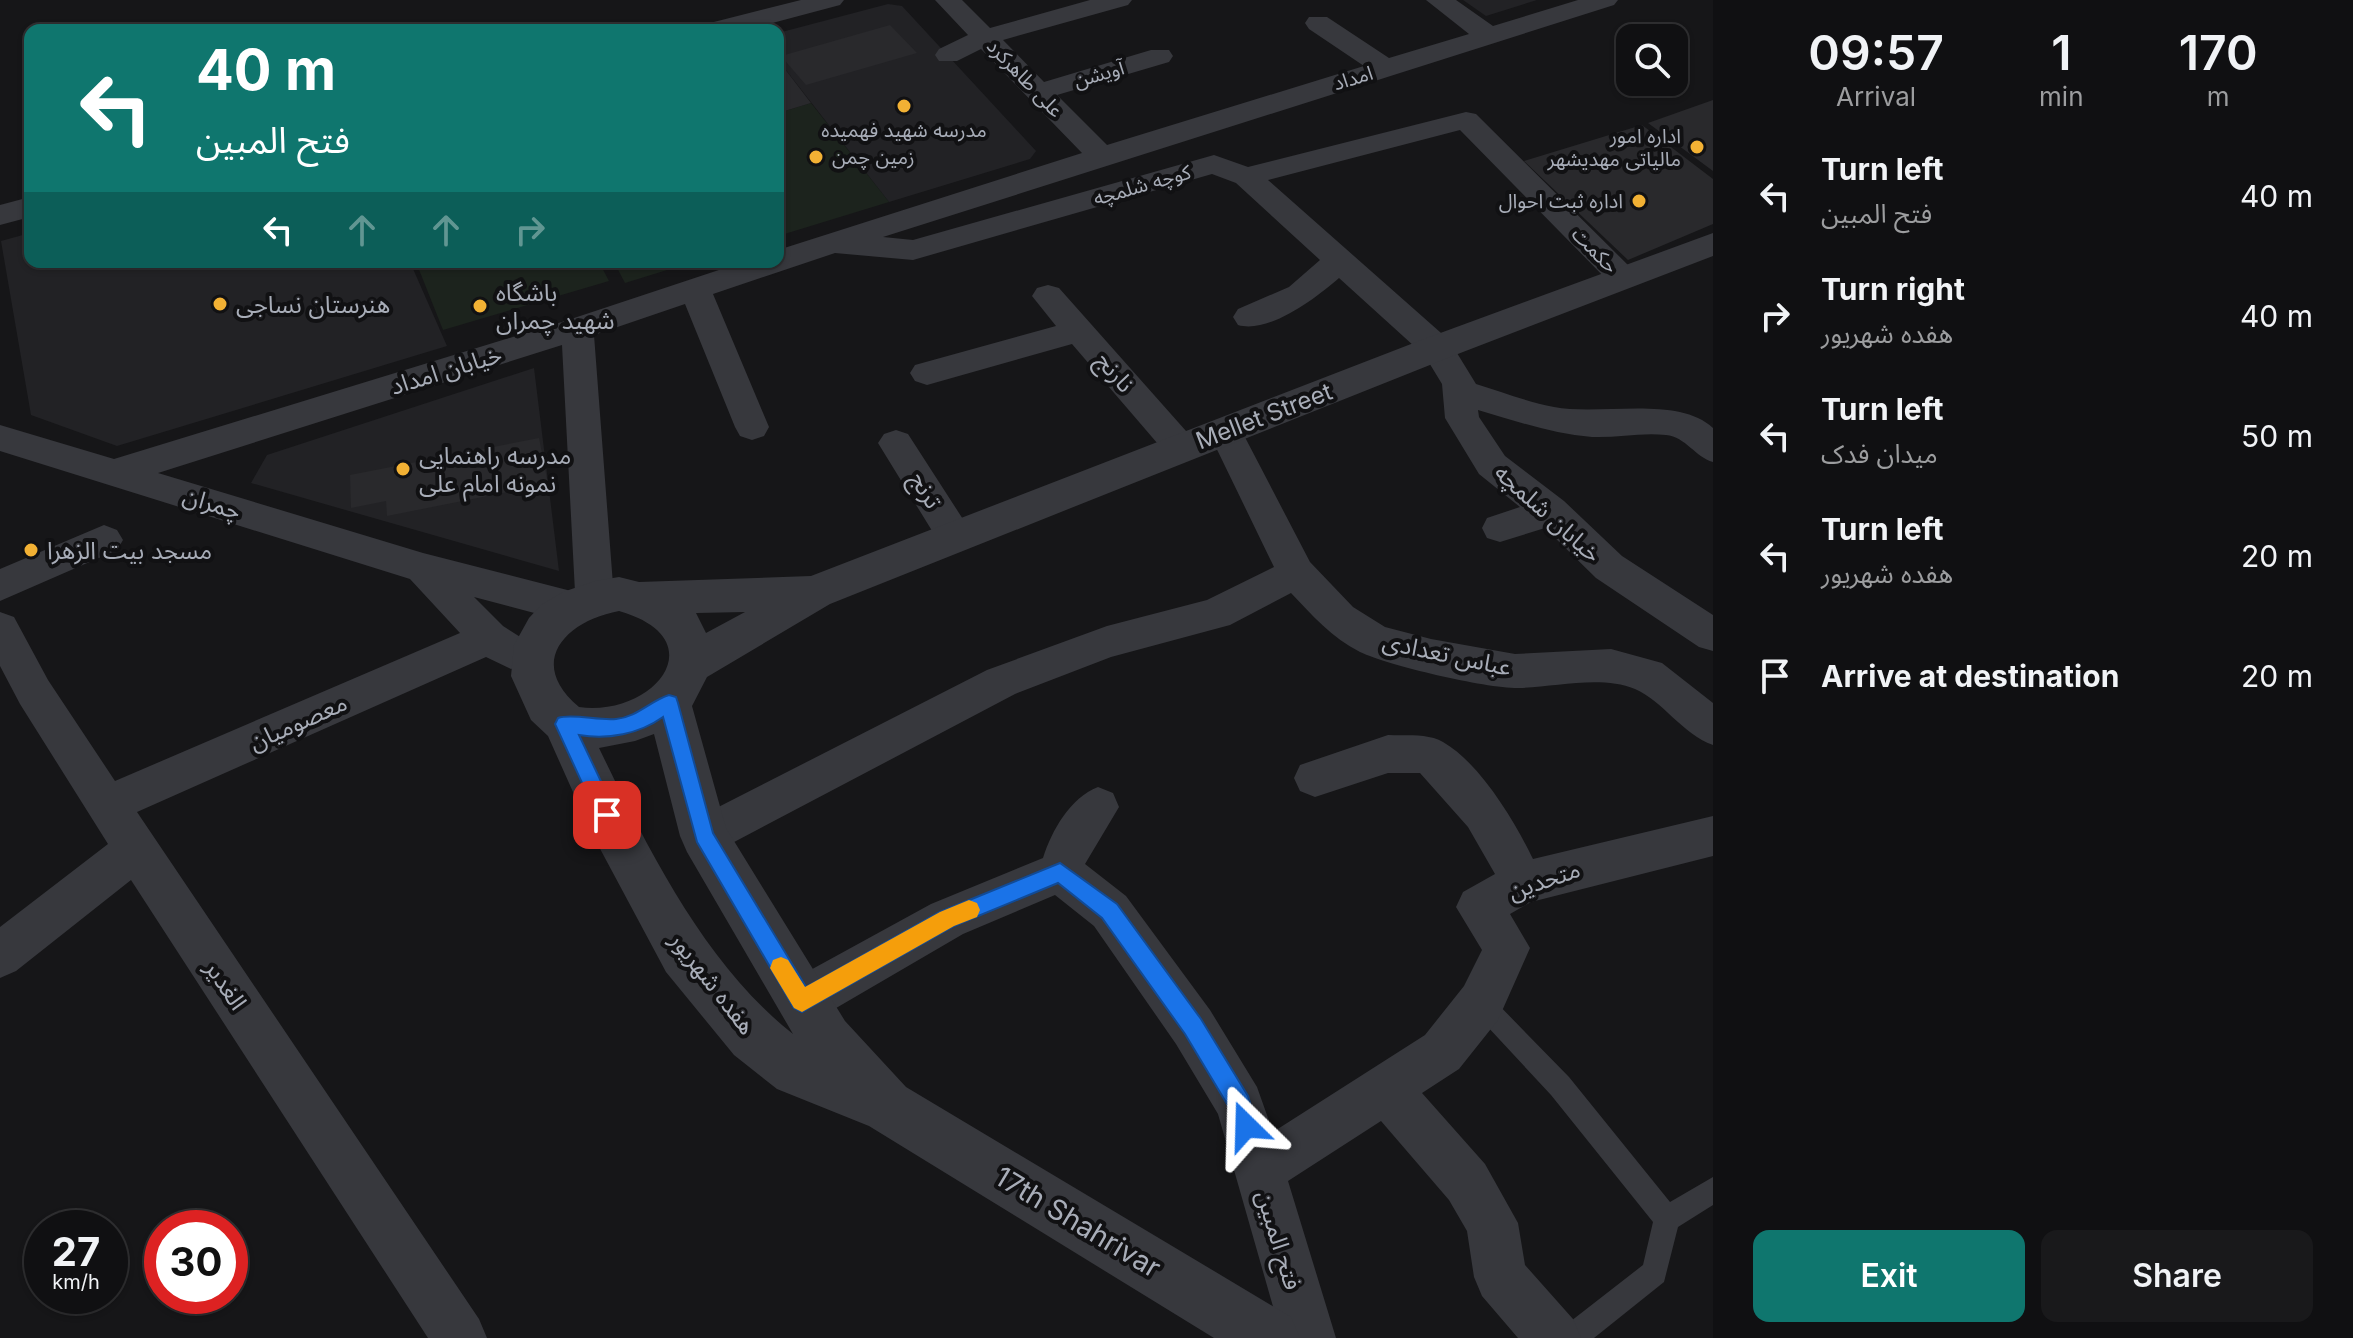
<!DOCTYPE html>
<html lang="en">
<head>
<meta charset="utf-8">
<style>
	body { margin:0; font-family:Inter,"Noto Sans Arabic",sans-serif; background:#19191b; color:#f1f3f6; height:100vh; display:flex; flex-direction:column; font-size:30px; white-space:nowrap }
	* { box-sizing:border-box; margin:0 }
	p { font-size:26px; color:#9c9d9f }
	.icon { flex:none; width:44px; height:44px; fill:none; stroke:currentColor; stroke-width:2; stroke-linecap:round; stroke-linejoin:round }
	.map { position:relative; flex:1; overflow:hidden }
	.panel { display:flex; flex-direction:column; background:#101012; width:640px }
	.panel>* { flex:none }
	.guide { position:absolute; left:24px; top:24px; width:760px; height:244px; border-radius:16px; box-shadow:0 2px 6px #0004,0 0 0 2px #303032; background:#0f766e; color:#fff; overflow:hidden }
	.tools { position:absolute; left:1616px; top:24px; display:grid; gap:16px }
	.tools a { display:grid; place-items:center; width:72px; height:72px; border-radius:16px; background:#101012; box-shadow:0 2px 6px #0004,0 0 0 2px #303032; font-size:40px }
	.speed { position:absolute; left:24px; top:1210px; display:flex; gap:16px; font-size:40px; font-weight:700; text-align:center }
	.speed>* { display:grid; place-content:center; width:104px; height:104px; border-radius:50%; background:#101012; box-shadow:0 2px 6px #0004,0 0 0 2px #303032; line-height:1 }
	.speed small { font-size:20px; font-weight:400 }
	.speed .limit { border:12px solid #d22; background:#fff; color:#111 }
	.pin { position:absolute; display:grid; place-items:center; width:68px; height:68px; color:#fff; margin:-34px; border-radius:16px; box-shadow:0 4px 12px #0006 }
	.me { position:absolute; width:88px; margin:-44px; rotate:338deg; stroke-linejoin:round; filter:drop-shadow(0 0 6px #0008) }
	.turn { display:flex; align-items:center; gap:28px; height:168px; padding:0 40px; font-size:36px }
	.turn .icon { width:104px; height:104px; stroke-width:2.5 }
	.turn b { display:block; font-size:56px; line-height:68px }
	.lanes { display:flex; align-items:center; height:76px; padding:0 40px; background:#0003; justify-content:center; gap:40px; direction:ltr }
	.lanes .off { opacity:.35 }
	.eta { display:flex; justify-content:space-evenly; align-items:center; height:136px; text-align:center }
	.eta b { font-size:48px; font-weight:600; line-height:56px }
	.cta { display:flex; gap:16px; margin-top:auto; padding:16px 40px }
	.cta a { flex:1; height:92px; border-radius:16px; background:#0f766e; color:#fff; font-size:32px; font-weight:600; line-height:92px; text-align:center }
	.cta a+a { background:#19191b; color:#f1f3f6 }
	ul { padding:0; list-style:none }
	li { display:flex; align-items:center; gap:24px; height:120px; padding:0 40px }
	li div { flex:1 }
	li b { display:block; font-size:30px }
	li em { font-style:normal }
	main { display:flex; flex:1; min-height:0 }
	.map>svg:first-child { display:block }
	.built { fill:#222225 }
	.green { fill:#1c231d }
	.building { fill:#29292c }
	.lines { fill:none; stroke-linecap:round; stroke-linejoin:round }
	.service { fill:#37383d; fill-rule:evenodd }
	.minor { fill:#37383d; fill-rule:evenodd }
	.tertiary { fill:#37383d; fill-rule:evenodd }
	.route { fill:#1a73e8; stroke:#114b97; stroke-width:2 }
	.slow { fill:#f59e0b }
	.poi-dot { fill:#f2b134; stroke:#111113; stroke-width:3 }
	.labels { text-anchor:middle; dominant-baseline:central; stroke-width:8; stroke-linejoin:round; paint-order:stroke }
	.far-street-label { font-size:20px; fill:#a8adb8; stroke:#111113 }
	.far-poi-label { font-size:20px; fill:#a8adb8; stroke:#111113; text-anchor:end }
	.poi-label { font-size:24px; fill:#a8adb8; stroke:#111113; text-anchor:start }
	.street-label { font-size:24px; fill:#a8adb8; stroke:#111113 }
	.near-street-label { font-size:28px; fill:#a8adb8; stroke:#111113 }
</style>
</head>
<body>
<main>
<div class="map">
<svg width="1713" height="1338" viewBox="0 0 1713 1338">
	<rect width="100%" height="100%" fill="#161618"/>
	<path class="built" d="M1463 0H1537L1486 16Z
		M888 4 902 6 1036 151 1030 159 889 202 778 60V33Z
		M30 233V262H410L447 346 117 446 31 415 1 241Z
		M534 368 559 571 251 483 267 455Z"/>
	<path class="green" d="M811 103 889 202 778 236V113Z
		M416 262H599L609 281 443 330Z
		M614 262H693L625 283Z"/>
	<path class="building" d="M890 25 917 53 806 85 781 56Z
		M778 60 811 103 778 113Z
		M1713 100V171L1648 123Z
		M1642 125 1713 179V224L1628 260 1524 161Z
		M539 438 548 484 387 516 386 501 351 508 350 475Z"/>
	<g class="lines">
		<path class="service" d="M1481 991 1489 995 1569 1077 1670 1202 1713 1177V1205L1678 1227 1664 1282 1594 1338H1558L1562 1328 1643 1265 1653 1222 1551 1095 1473 1011 1469 1003 1473 995Z"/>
		<path class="minor" d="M801 0H844L840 5 746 30H702L706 24Z
			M935 0H962L990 28 1090 0H1132L1128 5 1003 40 1044 82 1151 50H1169L1173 56 1169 62 1057 95 1107 145 1364 66 1309 29 1305 23 1309 17H1327L1389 58 1469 34 1426 0H1456L1493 26 1578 0H1618L1614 5 883 237 913 240 1214 155 1248 167 1466 112 1476 114 1634 271 1639 278 1634 285 1623 289 1612 285 1460 130 1268 180 1449 340 1476 384C1502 392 1528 402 1554 407 1600 416 1678 395 1713 428V462C1695 457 1686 437 1666 435 1642 432 1617 438 1592 437 1553 434 1516 421 1478 410L1479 417 1505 456 1564 501 1622 556 1713 615V651L1699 647 1596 578 1545 528 1500 542 1487 538 1482 528 1487 518 1520 507 1479 474 1445 418 1442 384 1425 356 1339 278C1316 298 1269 334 1238 325L1233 317 1238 309 1289 287 1320 260 1236 183 1212 174 913 260 835 253 713 294 769 427 764 436 752 440 740 436 735 427 685 304 594 335 614 598 609 609 595 614 589 612 586 618 572 623 474 597 503 626 525 640 531 652 525 664 511 669 486 657 137 812 479 1319 487 1338H428L131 880 16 971 0 978V927L108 844 20 704 0 666V612L14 617 48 680 115 781 460 633 410 579 0 451V425L114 459 565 321 743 262H778V250L1082 153 981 49 957 61H939L935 55 939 49 968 35ZM562 345 575 592 423 553 158 473Z
			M30 197V217L0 225V205Z
			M1048 285 1059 288 1194 440 1200 449 1194 458 1182 462 1170 458 1072 344 927 385 915 381 910 373 915 365 1056 326 1032 296 1037 288Z
			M1225 418 1237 422 1310 562 1353 607 1385 627 1431 639 1515 654 1611 649 1662 663 1713 703V745C1682 734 1663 701 1635 689 1601 675 1555 687 1520 688 1488 689 1390 666 1360 652 1332 638 1312 615 1291 593L1230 625 1111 657 1015 694 719 850 704 856 689 850 682 836 689 822 987 670 1107 626 1207 600 1274 567 1208 431 1213 422Z
			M896 430 908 434 968 527 974 537 968 547 955 552 942 547 878 443 884 434Z
			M104 525 117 530 123 540 117 550 0 601V569Z
			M1388 735C1405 736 1428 733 1443 742 1480 763 1515 822 1533 859L1713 816V856L1531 902 1510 914 1530 948 1498 1020 1459 1069 1422 1093 1485 1164 1518 1223 1525 1265 1573 1319 1581 1338H1518L1482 1296 1474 1277 1467 1231 1449 1200 1381 1121 1288 1181 1336 1338H1282L1218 1114 1176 1044 1094 926 1055 895 963 934 819 1018 802 1025 785 1018 778 1001 785 984 931 904 1043 858C1052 830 1070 798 1098 787L1113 793 1119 807 1085 864 1126 896 1210 1010 1257 1087 1273 1132 1425 1035 1464 986 1482 950 1456 907 1463 892 1495 874 1468 827 1420 773H1388L1315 797 1300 791 1294 778 1300 765Z"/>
		<path class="tertiary" d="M1713 233V256L1450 357 830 604 707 677 692 706 726 828 845 1021 906 1087 1291 1317 1300 1338H1214L869 1126 777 1089 734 1055 666 972 590 830 548 736 531 720 511 676 514 645 529 618 541 605 563 592 595 581 619 577 639 582 811 576 1424 339ZM619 611C717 639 654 717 579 707 526 663 565 621 619 611ZM745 612 706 633 696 613ZM654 734 680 836 687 852 793 1034C705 965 647 847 599 748L635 741Z"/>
	</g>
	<path class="route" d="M669 695 676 697 678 703 713 833 806 987 940 912 1060 863 1117 904 1201 1019 1248 1096 1257 1126 1254 1134 1246 1138 1238 1134 1230 1109 1185 1034 1102 918 1058 883 954 926 809 1008 802 1012 794 1008 697 842 663 717C639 734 608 740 579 735L617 815 614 822 607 824 600 822 555 724 558 718C572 713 599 721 616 719 637 717 650 701 669 695Z"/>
	<path class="slow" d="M969 900 977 903 980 910 977 917 954 926 802 1012 794 1008 770 968 773 960 781 957 788 960 805 987 940 912Z"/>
	<g class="poi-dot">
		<circle cx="904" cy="106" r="8"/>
		<circle cx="1697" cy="147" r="8"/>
		<circle cx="816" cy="157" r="8"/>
		<circle cx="1639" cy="201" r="8"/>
		<circle cx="220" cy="304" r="8"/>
		<circle cx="480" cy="306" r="8"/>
		<circle cx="403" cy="469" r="8"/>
		<circle cx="31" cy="550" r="8"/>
	</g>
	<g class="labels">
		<g class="far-street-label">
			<text transform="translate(1099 74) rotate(-16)">آویشن</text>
			<text transform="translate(1025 78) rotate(46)">علی طاهرکرد</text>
			<text transform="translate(1353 78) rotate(-17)">امداد</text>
			<text transform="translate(1142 185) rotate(-16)">کوچه شلمچه</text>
			<text transform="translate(1595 250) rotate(45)">حکمت</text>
		</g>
		<g class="far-poi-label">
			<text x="904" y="130" text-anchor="middle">مدرسه شهید فهمیده</text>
			<text x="1681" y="136">اداره امور<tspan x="1681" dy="23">مالیاتی مهدیشهر</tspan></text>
			<text x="832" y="157" text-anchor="start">زمین چمن</text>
			<text x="1623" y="201">اداره ثبت احوال</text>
		</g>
		<g class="poi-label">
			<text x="496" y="292">باشگاه<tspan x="496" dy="28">شهید چمران</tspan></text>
			<text x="236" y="304">هنرستان نساجی</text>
			<text x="419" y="455">مدرسه راهنمایی<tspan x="419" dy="28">نمونه امام علی</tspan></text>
			<text x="47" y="550">مسجد بیت الزهرا</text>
		</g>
		<g class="street-label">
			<text transform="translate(446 370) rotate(-17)">خیابان امداد</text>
			<text transform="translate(1115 372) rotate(49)">نارنج</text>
			<text transform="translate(1264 416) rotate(-21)">Mellet Street</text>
			<text transform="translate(926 490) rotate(58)">ترنج</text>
			<text transform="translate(212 503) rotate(17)">چمران</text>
			<text transform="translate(1548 513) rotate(42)">خیابان شلمچه</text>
			<text transform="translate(1447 654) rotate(12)">عباس تعدادی</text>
			<text transform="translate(298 722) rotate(-24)">معصومیان</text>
			<text transform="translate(1544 880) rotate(-19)">متحدین</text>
			<text transform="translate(713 983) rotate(52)">هفده شهریور</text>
			<text transform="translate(226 985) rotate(56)">الغدیر</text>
			<text transform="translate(1279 1240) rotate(73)">فتح المبین</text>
		</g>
		<g class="near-street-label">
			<text transform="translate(1078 1222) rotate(31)">17th Shahrivar</text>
		</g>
	</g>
</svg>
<div class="tools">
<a><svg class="icon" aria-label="search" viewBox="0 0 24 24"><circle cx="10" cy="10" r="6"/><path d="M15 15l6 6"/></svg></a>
</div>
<div class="speed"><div>27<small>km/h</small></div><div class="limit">30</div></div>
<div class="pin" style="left:607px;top:815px;background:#d93025"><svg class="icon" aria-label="arrive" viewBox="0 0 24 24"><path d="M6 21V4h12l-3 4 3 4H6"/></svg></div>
<svg class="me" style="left:1246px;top:1126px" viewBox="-20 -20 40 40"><path d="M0-17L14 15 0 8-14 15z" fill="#1a73e8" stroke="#fff" stroke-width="4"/></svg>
<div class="guide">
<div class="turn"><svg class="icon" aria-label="left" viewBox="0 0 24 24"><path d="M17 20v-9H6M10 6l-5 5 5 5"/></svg><div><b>40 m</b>فتح المبین</div></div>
<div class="lanes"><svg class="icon" aria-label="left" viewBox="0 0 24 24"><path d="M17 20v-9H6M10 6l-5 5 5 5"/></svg><svg class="icon off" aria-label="ahead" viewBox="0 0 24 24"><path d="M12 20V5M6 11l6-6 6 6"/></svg><svg class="icon off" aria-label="ahead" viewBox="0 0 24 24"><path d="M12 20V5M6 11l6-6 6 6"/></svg><svg class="icon off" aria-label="right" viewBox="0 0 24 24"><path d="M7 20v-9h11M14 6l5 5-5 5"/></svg></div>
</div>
</div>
<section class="panel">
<div class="eta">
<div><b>09:57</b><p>Arrival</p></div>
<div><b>1</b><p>min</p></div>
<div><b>170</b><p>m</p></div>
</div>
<ul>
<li><svg class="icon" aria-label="left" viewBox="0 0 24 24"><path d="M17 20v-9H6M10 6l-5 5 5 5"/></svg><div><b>Turn left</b><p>فتح المبین</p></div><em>40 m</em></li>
<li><svg class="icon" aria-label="right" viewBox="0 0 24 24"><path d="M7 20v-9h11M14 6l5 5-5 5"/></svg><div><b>Turn right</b><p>هفده شهریور</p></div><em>40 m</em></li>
<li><svg class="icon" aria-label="left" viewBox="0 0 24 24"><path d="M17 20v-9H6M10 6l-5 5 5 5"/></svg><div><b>Turn left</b><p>میدان فدک</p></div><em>50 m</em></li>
<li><svg class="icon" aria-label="left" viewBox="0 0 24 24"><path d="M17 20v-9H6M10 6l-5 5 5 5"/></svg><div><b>Turn left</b><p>هفده شهریور</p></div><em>20 m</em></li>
<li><svg class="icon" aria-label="arrive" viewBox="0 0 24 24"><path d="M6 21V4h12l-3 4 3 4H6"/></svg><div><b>Arrive at destination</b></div><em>20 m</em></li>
</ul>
<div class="cta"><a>Exit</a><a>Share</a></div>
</section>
</main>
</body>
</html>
